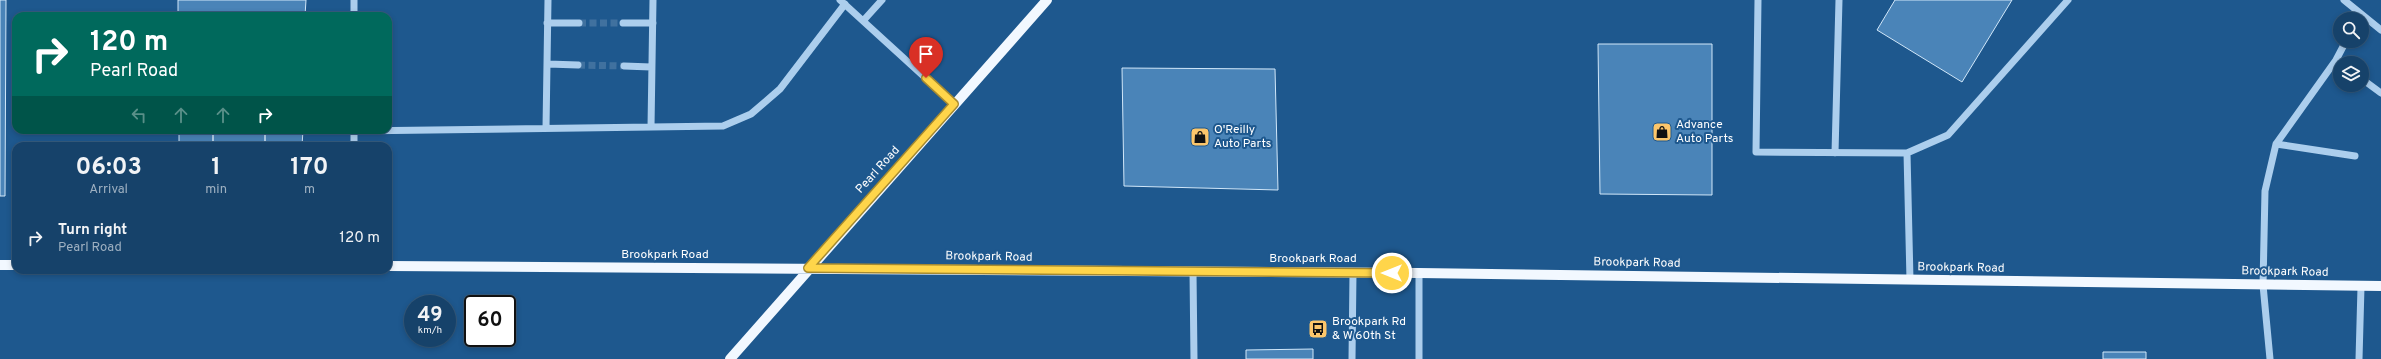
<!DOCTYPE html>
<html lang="en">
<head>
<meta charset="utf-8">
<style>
	body { margin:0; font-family:Overpass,sans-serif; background:#234d72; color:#f1f3f6; height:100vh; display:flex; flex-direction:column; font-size:15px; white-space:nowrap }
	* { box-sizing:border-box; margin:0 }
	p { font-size:13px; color:#9eb0c1 }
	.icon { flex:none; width:22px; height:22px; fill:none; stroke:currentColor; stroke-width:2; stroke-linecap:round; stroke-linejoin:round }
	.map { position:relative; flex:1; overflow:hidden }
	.side { position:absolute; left:12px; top:142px; width:380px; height:132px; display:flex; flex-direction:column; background:#16426a; border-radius:12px; box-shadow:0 2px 6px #0003,0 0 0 1px #355b7e }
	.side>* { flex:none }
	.guide { position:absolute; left:12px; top:12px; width:380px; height:122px; border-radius:12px; box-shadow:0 2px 6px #0003,0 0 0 1px #355b7e; background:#00695c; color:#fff; overflow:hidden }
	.fabs { position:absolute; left:2333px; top:12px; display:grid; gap:8px }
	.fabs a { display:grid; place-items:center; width:36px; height:36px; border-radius:50%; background:#16426a; box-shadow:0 2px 6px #0003,0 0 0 1px #355b7e; font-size:20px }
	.speed { position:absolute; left:404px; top:295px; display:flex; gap:8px; font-size:20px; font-weight:700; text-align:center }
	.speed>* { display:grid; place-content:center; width:52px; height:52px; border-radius:50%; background:#16426a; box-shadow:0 2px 6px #0003,0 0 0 1px #355b7e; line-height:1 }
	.speed small { font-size:10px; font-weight:400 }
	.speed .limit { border:2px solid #111; border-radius:6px; background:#fff; color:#111 }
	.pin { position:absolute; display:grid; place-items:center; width:34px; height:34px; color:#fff; margin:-41px -17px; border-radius:50% 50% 50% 0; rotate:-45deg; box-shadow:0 0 4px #0007 }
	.pin .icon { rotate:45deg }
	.me { position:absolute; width:44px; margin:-22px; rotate:270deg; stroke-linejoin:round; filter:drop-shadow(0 0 3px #0008) }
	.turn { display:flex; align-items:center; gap:14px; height:84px; padding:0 12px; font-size:18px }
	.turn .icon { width:52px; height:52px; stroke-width:2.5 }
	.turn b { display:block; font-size:28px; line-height:34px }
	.lanes { display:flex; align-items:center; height:38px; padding:0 12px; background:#0003; justify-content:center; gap:20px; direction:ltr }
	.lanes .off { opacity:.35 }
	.eta { display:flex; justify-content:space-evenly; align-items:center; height:68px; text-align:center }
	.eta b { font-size:24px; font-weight:700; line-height:28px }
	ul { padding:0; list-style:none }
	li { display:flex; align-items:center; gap:12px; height:56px; padding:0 12px }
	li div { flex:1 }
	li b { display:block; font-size:15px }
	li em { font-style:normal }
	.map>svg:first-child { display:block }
	.building { fill:#4a84b8; stroke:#d1e7f9 }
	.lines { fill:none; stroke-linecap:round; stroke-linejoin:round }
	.minor-tunnel { stroke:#40719f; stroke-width:7; stroke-dasharray:7 3.5; stroke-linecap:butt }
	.minor { stroke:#acceed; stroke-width:7 }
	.major { stroke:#f2f8ff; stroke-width:10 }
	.route-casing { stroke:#a68a30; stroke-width:10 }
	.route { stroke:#ffd54a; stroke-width:7 }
	.labels { text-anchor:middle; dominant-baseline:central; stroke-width:4; stroke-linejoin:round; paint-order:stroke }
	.poi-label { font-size:12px; fill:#fff; stroke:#1e588e; text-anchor:start }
	.street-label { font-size:12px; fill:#fff; stroke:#1e588e }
</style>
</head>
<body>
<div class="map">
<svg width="2381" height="359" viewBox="0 0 2381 359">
	<rect width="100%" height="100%" fill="#1e588e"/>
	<path class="building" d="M0 0H6L5 196H0Z
		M178 0H306L305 16H178Z
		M1895 0H2012L1962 82 1877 30Z
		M1598 44H1712V195L1600 194Z
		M1122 68 1275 69 1278 190 1124 186Z
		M179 130H213V146H179Z
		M213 130H265V146H213Z
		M265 130H303L302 146H265Z
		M1313 349V359H1246V350Z
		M2103 352H2146V359H2103Z"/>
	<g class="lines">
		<path class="minor-tunnel" d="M579 23H623
			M578 65 624 66"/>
		<path class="minor" d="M354 0V16
			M840 0 954 104
			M1758 0 1756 152 1907 153
			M2344 0 2381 30
			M863 21 882 0
			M547 23H579
			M623 23H653
			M548 64 578 65
			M624 66 651 67
			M2362 79 2381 93
			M651 127 653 0
			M546 128 548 0
			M2276 144 2355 156
			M354 146V131L723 126 751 114 780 89 845 4
			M1835 153 1839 0
			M1193 272 1194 359
			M1910 280 1907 153 1948 135 2068 0
			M1352 359 1353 273
			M1419 359V273
			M2270 359 2263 285 2265 191 2276 144 2336 60 2346 41
			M2359 359 2361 287"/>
		<path class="major" d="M0 265H16
			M388 266 1419 273 2381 286
			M730 359 1047 0"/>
	</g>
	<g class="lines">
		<defs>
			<path id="route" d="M926 78 954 104 808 268 1392 273"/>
		</defs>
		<use href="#route" class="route-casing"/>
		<use href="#route" class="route"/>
	</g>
	<defs>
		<symbol id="shop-square" viewBox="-11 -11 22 22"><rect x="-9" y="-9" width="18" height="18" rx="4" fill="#fcc66b" stroke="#1e588e"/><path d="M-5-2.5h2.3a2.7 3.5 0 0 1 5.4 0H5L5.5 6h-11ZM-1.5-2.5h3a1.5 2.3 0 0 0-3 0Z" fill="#111"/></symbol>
		<symbol id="bus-square" viewBox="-11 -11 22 22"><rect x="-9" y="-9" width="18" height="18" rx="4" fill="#fcc66b" stroke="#1e588e"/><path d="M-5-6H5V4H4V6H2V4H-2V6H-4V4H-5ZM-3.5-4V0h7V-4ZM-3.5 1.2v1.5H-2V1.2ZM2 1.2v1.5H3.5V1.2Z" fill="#111"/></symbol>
	</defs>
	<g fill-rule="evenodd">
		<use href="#shop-square" x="1651" y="121" width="22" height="22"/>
		<use href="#shop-square" x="1189" y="126" width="22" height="22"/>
		<use href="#bus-square" x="1307" y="318" width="22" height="22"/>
	</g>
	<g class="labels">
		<g class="poi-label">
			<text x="1676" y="125">Advance<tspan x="1676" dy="14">Auto Parts</tspan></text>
			<text x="1214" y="130">O'Reilly<tspan x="1214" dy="14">Auto Parts</tspan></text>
			<text x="1332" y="322">Brookpark Rd<tspan x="1332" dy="14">&amp; W 60th St</tspan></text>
		</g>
		<g class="street-label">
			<text transform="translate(878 170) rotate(-48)">Pearl Road</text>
			<text x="665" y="255">Brookpark Road</text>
			<text transform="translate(989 257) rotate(1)">Brookpark Road</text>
			<text x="1313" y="259">Brookpark Road</text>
			<text transform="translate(1637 263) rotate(1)">Brookpark Road</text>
			<text transform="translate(1961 268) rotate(1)">Brookpark Road</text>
			<text transform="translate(2285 272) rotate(1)">Brookpark Road</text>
		</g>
	</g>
</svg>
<div class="fabs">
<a><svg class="icon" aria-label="search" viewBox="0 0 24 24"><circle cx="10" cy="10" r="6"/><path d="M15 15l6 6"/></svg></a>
<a><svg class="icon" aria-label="layers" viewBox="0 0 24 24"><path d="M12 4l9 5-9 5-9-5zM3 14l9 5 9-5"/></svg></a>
</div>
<div class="speed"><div>49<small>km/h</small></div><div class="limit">60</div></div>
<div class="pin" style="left:926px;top:78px;background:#d93025"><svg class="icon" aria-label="arrive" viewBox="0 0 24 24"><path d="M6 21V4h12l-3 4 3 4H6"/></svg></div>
<svg class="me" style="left:1392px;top:273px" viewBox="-20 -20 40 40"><circle r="17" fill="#ffd54a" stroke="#fff" stroke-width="3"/><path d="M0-11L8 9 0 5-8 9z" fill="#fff"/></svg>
<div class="guide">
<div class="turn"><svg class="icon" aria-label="right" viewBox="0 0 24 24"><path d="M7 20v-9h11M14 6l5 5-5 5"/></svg><div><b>120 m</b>Pearl Road</div></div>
<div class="lanes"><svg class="icon off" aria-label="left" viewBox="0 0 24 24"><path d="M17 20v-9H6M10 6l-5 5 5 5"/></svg><svg class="icon off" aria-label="ahead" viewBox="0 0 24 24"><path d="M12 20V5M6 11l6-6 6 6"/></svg><svg class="icon off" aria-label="ahead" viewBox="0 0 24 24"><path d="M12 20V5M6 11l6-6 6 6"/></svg><svg class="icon" aria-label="right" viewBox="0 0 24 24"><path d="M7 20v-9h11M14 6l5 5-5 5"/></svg></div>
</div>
<section class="side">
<div class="eta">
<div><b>06:03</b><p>Arrival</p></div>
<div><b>1</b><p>min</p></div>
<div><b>170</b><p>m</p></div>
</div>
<ul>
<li><svg class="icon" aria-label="right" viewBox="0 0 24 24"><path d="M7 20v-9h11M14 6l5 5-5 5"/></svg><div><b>Turn right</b><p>Pearl Road</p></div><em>120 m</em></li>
</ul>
</section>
</div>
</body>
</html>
